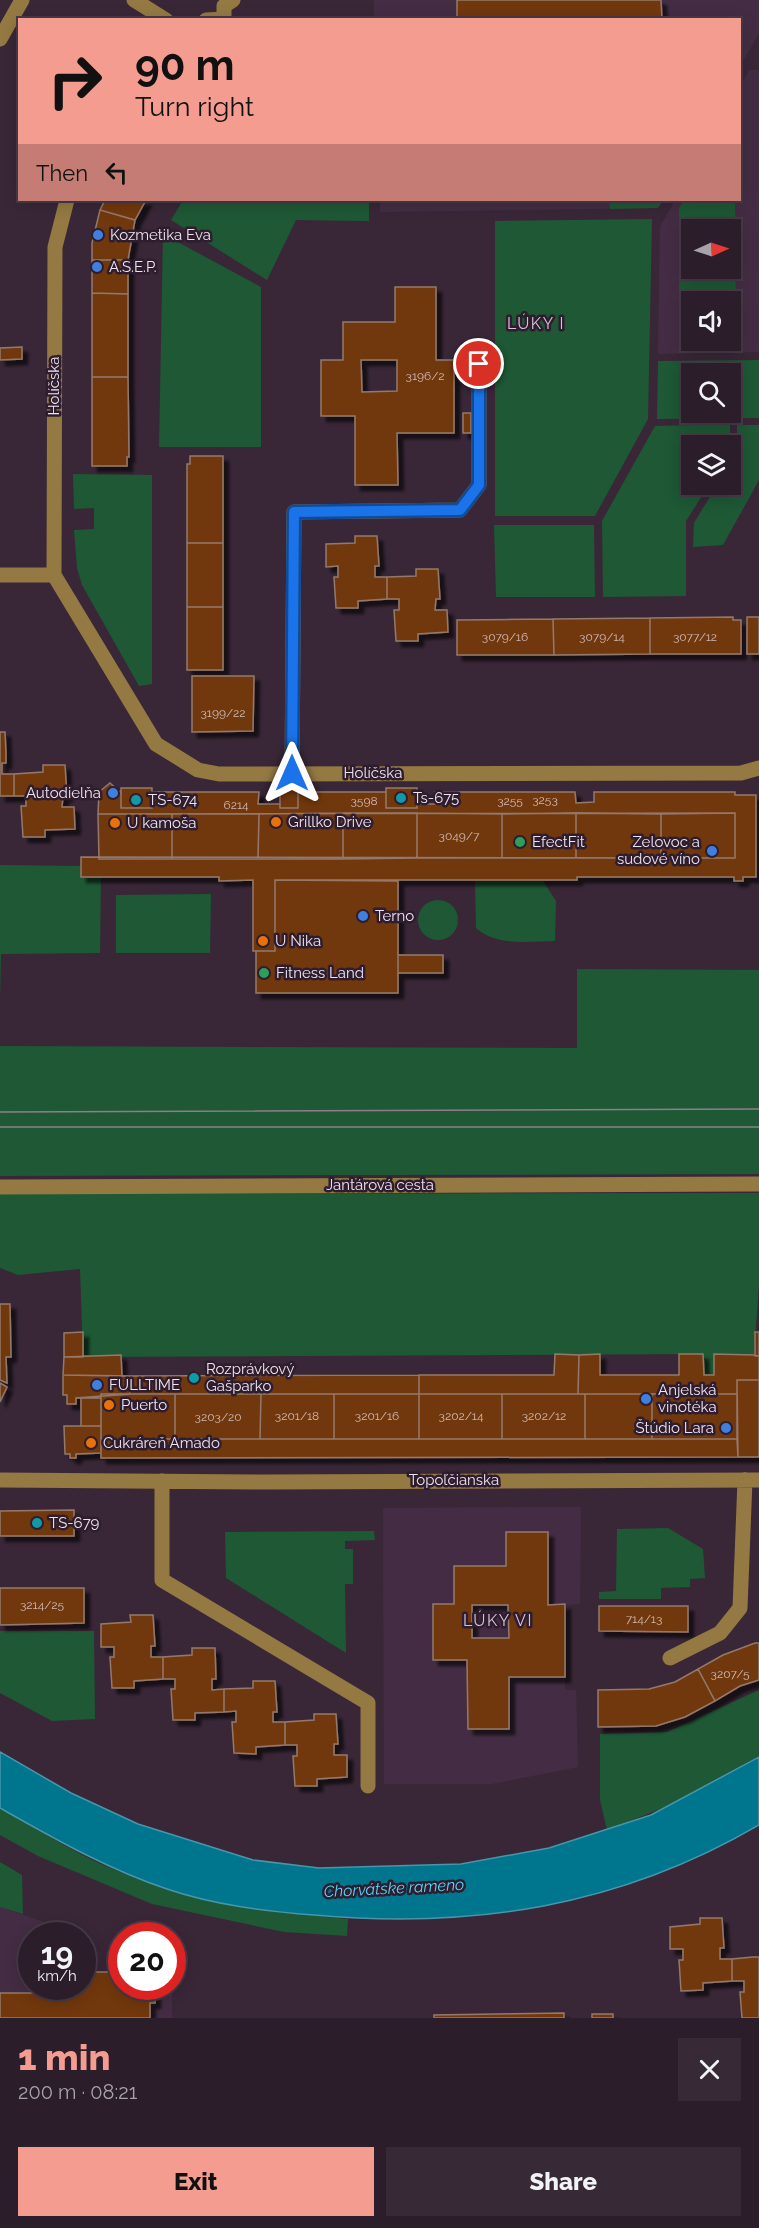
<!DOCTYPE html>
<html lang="en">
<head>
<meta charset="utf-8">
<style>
	body { margin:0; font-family:Raleway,sans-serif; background:#372a36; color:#f1f3f6; height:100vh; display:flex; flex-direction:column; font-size:22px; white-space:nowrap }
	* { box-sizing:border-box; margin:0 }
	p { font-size:20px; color:#a6a2a8 }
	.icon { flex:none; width:33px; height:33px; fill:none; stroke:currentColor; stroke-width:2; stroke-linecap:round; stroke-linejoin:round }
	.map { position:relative; height:2018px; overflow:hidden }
	.panel { display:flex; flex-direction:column; background:#2b1d2a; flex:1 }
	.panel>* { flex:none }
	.top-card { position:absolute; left:18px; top:18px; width:723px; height:183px; border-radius:0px; box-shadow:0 3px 15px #0003,0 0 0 2px #473b47; background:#f59c91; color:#111; overflow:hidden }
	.needle { width:39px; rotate:87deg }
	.buttons { position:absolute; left:681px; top:219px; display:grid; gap:12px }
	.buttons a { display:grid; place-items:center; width:60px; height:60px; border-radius:0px; background:#2b1d2a; box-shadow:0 3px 15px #0003,0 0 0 2px #473b47; font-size:30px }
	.speed { position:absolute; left:18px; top:1922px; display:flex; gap:12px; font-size:30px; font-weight:700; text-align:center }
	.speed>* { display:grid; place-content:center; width:78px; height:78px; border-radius:50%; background:#2b1d2a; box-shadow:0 3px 15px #0003,0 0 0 2px #473b47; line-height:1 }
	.speed small { font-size:15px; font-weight:400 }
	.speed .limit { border:9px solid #d22; background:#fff; color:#111 }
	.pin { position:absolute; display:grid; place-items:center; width:51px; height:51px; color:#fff; margin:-26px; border:3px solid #fff; border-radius:50%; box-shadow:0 2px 6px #0007 }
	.me { position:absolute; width:66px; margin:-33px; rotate:0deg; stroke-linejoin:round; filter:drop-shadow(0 0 4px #0008) }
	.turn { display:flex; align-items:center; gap:21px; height:126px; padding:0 18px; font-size:27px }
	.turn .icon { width:78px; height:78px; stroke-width:2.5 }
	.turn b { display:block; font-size:42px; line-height:51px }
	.then { display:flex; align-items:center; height:57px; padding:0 18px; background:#0003; gap:12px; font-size:22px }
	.round { display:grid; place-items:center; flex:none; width:63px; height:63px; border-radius:0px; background:#372a36 }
	.overview { display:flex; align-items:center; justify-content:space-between; height:102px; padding:0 18px }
	h1 { font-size:36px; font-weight:800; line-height:45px; color:#f59c91 }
	.action { display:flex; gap:12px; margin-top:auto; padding:12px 18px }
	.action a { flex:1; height:69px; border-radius:0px; background:#f59c91; color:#111; font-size:24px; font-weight:800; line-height:69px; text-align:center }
	.action a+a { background:#372a36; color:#f1f3f6 }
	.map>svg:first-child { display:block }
	.built { fill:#442d44; fill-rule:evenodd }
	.green { fill:#1e5835; fill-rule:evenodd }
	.water { fill:#00758e; stroke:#4796aa; stroke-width:1.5 }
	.building { fill:#723811; stroke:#94796a; stroke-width:1.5; fill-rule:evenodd; filter:url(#shadow) }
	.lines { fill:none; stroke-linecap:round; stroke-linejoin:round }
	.minor { stroke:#947942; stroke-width:15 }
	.tram { stroke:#8d7e8c; stroke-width:1.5 }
	.route-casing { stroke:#114b97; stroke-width:15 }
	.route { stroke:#1a73e8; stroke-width:10 }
	.shop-dot { fill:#3f7fe0; stroke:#2e1d2e; stroke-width:2 }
	.culture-dot { fill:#0f9aa8; stroke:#2e1d2e; stroke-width:2 }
	.food-dot { fill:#e8710a; stroke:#2e1d2e; stroke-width:2 }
	.leisure-dot { fill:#2e9e5b; stroke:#2e1d2e; stroke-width:2 }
	.labels { text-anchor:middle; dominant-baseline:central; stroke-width:5; stroke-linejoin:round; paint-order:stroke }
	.number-label { font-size:12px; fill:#cfb8b6 }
	.poi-label { font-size:15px; fill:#eee2ed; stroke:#2e1d2e; text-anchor:start }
	.street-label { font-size:15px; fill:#eee2ed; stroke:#2e1d2e }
	.neighbourhood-label { font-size:16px; letter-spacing:1.5px; fill:#d9c2d8; stroke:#2e1d2e }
	.water-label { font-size:16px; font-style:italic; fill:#58d4f7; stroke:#2e1d2e }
</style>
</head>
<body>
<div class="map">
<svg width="759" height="2018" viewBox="0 0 759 2018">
	<defs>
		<filter id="shadow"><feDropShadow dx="5.5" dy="5.5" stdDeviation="1.5" flood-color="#0009"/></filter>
	</defs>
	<rect width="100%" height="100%" fill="#392738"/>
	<path class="built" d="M374 0H759V33L740 67V20L374 19Z
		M749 70H759V352L658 354 660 227 675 200H740V87ZM692 230H730V268H692ZM692 302H730V340H692Z
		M380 200H663L658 208 380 212Z
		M581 1507 580 1604 565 1605V1690H576L578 1767 492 1784H384L383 1508Z
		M0 1907 79 1934 32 1935V1986H82L83 1972H121L122 1986H172V2018H0Z"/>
	<path class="green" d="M183 200H369V221L296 220 267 280 171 220Z
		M609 200H663L658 208 610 209Z
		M684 200H735L736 337H731L730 302H692L691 337H679V208ZM692 230H730V268H692Z
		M652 219 648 419 595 516H495V221Z
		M163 234 261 287V447H159Z
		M759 360V418L657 419 658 361ZM692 374H730V412H692Z
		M730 424V445L692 446V484L709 485 686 521V596L603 597 602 521 655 426Z
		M737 425H759V480L723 545 693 547 694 523 717 485 730 484 731 463 737 452Z
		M73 474 152 475V684L139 686 82 585 77 568 74 530 94 529V508L74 509Z
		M494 525H594L595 597H496Z
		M0 865 81 866V877H101L100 953 1 954 0 1000Z
		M475 881H543L556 901 555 941C529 941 497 947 476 928Z
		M211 894 210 953H116V895Z
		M418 920a20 20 0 1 1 40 0a20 20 0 1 1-40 0Z
		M577 969 759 970V1174L0 1176V1046L577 1048Z
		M759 1193V1284L754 1355 714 1354V1375H704L703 1354 83 1357 80 1269 18 1275 0 1268V1194Z
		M668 1528 703 1549 705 1578 690 1579V1587L661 1588V1599H599V1592L616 1591 617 1529Z
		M374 1531 375 1540 345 1541V1549H353V1584H345L346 1653 226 1578 225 1532Z
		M0 1631H94L95 1719 52 1721 0 1693Z
		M759 1690V1757L673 1804 607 1830 600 1800V1734L667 1732Z
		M0 1808C36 1828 70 1851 108 1867 184 1900 266 1910 348 1919L347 1936 284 1932 152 1904 38 1856 0 1835Z
		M0 1862 22 1875 23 1914 0 1907Z"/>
	<path class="water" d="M0 1752 71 1793 138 1824 253 1860 319 1868 461 1864 549 1848 651 1815 759 1757V1825C619 1907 473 1929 314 1915 264 1911 214 1905 167 1889 107 1869 55 1839 0 1808Z"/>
	<path class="building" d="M457 0H661L662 20H467V17H457Z
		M105 200H146L135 220 100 210Z
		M100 210 135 220 128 260H92V243Z
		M92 260H128V294L92 293Z
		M395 287H436V360H454V433H397L398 485H355V416H321V360H343V322H395ZM361 360H397V391L362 392Z
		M92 293 128 294V377H92Z
		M22 347V359L0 360V348Z
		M92 377H128L129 457H127V466H92Z
		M463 413H471V433H463Z
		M190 456H223V543H187V464H190Z
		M355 536H377L379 566H375V577H387V599L358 601V608H336L334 577H338V566L326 567V544L355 543Z
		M187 543H223V607H187Z
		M416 569H438L440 599H436L435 610H447L448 632 418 634V641H396L394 610H399V599H387V577L416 576Z
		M187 607H223V670H187Z
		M733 617V620H741V654H650V618Z
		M747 617H759V654H747Z
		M650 618V654L554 655 553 619Z
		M553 619 554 655H457V620Z
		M192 676H254L253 731 192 732Z
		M0 732H5L6 753V763H2V774H14V796H0Z
		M43 765H65L67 796H63L62 807H74L75 829 45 830V837H23L21 806H26V796H14V774L43 772Z
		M110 783 121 793V808H152V792H259L258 804H280V808H298V792H386V808H417V804H435V792H575L576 803 594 802V792H735V795H756V877H743V881H734V877H577V880H275V951H253V880L219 881V877H81V857L735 858V813L98 814 99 792Z
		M121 788H152V808H121Z
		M280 788H298V808H280Z
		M386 788H417V808H386Z
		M343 813V859H258L259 814Z
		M343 813H417V858L343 859Z
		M417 813 502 814V858H417Z
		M576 813 661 814V858H576Z
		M576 813V858H502V814Z
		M735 813V858H661V814Z
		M98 814H172V859H99Z
		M172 814H259L258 859H172Z
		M275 880 398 881V993H256V951H275Z
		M398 955H443V973H398Z
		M0 1304H10L11 1357H6L7 1383 0 1380Z
		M83 1332V1357H64V1333Z
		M755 1332H759V1356H755Z
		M555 1354 579 1355 578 1394H419V1375H554Z
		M600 1354V1375H679V1354H703L704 1375H714V1354L754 1355 759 1356V1380H737V1394H578L579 1355Z
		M121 1355 122 1376 63 1375 64 1357Z
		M63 1375 130 1376V1394L76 1398V1404H67V1395H63Z
		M419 1375V1394H130V1376Z
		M737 1380H759V1457H738Z
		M0 1383 7 1387 0 1402Z
		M101 1394H175V1439H101Z
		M175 1394H261L260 1439H175Z
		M261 1394H334V1439H260Z
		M334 1394H419V1439H334Z
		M419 1394H502V1439H419Z
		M502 1394H585V1439H502Z
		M585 1394H652V1439H585Z
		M652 1394H737V1439H652Z
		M81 1398H101V1426H81Z
		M64 1426H101V1453L76 1454V1458H70V1454H65Z
		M101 1439H737L738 1457 101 1458Z
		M74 1510V1536H0V1511Z
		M506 1532H548V1605L565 1604V1677H509V1729H468L467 1660H433V1604H454V1566H506ZM472 1605H508L509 1638H472Z
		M0 1588H84V1623L0 1625Z
		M599 1606H688V1632L599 1631Z
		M130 1615H153L155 1646H151V1657H163V1679L134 1681V1688H112L110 1657H114V1647H101V1624L131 1622Z
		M755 1643H759V1680L740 1686 715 1701 698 1669 723 1655Z
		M192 1648H215L216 1679H212V1690L224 1689V1712L195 1713V1720H173L171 1689H175V1679H163V1657L192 1655Z
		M698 1669 715 1701 685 1717 656 1726 598 1727V1690L649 1689 675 1682Z
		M253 1681H275L277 1712H273V1722H285V1745L256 1747V1754L234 1753 232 1722H236V1711L224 1712V1689L253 1688Z
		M314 1714H336L338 1744H334V1755H347V1777L317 1779V1786H295L293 1756H297V1745H285V1722L314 1720Z
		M700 1918H722L724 1948H720V1959H732V1981L703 1983V1990L681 1991 679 1960H683V1949H670V1927L700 1924Z
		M753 1957H759V2018H742L740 1992H744V1981H732V1959Z
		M82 1972H122V1986H150V1994H155V2003H150V2018H0V1993H61V1986H82Z
		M564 2013V2018H434V2015Z
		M592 2014H613V2018H592Z"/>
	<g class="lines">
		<path class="minor" d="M134 0 166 20
			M206 20 224 19V6L233 0
			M0 39 22 0
			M67 200 55 247 54 575 156 744 198 770 219 774 741 773 759 768
			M0 575H54
			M292 773 294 512 460 510 479 485V364
			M0 1187 759 1184
			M0 1480 267 1482 759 1480
			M162 1481V1580L368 1703V1786
			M670 1658 720 1633 740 1608 745 1480"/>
		<path class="tram" d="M0 1112 759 1109
			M0 1127H759"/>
	</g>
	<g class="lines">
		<defs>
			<path id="route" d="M292 773 294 512 460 510 479 485V364"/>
		</defs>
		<use href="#route" class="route-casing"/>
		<use href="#route" class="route"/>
	</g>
	<g class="shop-dot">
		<circle cx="98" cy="235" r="6"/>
		<circle cx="97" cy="267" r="6"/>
		<circle cx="113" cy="793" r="6"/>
		<circle cx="712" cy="851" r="6"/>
		<circle cx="363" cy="916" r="6"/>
		<circle cx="97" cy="1385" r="6"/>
		<circle cx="646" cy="1399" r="6"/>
		<circle cx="726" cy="1428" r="6"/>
	</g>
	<g class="culture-dot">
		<circle cx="401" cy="798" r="6"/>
		<circle cx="136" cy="800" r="6"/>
		<circle cx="194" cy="1378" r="6"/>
		<circle cx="37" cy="1523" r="6"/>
	</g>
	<g class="food-dot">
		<circle cx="276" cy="822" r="6"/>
		<circle cx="115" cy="823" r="6"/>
		<circle cx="263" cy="941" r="6"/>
		<circle cx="109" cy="1405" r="6"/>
		<circle cx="91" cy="1443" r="6"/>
	</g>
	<g class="leisure-dot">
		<circle cx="520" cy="842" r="6"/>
		<circle cx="264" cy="973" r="6"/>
	</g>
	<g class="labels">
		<g class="number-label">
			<text x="425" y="376">3196/2</text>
			<text x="505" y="637">3079/16</text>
			<text x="602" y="637">3079/14</text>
			<text x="695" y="637">3077/12</text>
			<text x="223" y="713">3199/22</text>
			<text x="545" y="800">3253</text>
			<text x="364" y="801">3598</text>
			<text x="510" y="801">3255</text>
			<text x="236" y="805">6214</text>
			<text x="459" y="836">3049/7</text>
			<text x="297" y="1416">3201/18</text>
			<text x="377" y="1416">3201/16</text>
			<text x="461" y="1416">3202/14</text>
			<text x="544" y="1416">3202/12</text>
			<text x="218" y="1417">3203/20</text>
			<text x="42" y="1605">3214/25</text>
			<text x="644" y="1619">714/13</text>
			<text x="730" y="1674">3207/5</text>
		</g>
		<g class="poi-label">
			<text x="110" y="235">Kozmetika Eva</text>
			<text x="109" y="267">A.S.E.P.</text>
			<text x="101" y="793" text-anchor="end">Autodielňa</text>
			<text x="413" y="798">Ts-675</text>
			<text x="148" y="800">TS-674</text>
			<text x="288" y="822">Grillko Drive</text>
			<text x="127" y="823">U kamoša</text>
			<text x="532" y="842">EfectFit</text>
			<text x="700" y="842" text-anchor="end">Zelovoc a<tspan x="700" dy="17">sudové víno</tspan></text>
			<text x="375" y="916">Terno</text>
			<text x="275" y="941">U Nika</text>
			<text x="276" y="973">Fitness Land</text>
			<text x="206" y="1369">Rozprávkový<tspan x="206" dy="17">Gašparko</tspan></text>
			<text x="109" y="1385">FULLTIME</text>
			<text x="658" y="1390">Anjelská<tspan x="658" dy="17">vinotéka</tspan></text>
			<text x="121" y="1405">Puerto</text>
			<text x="714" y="1428" text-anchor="end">Štúdio Lara</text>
			<text x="103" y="1443">Cukráreň Amado</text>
			<text x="49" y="1523">TS-679</text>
		</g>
		<g class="street-label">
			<text transform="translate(54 386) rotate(-90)">Holíčska</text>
			<text x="373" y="773">Holíčska</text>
			<text x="380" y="1185">Jantárová cesta</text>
			<text x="454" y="1480">Topoľčianska</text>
		</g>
		<g class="neighbourhood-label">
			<text x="536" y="323">LÚKY I</text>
			<text x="498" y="1620">LÚKY VI</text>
		</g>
		<g class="water-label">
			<text transform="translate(394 1888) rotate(-3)">Chorvátske rameno</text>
		</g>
	</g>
</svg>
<div class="buttons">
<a><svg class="needle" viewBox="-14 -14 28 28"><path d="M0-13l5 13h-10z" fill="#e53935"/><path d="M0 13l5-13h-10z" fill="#a6a2a8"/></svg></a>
<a><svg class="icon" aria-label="sound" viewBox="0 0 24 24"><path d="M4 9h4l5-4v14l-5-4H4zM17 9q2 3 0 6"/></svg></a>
<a><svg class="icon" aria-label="search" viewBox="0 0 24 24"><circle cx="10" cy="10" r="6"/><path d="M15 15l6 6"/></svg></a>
<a><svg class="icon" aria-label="layers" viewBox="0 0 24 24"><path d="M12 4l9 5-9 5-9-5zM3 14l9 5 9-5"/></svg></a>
</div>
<div class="speed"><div>19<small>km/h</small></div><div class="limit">20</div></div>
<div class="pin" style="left:479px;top:364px;background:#d93025"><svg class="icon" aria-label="arrive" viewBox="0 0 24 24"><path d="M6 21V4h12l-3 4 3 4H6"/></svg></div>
<svg class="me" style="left:292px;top:773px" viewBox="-20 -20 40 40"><path d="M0-17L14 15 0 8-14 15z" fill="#1a73e8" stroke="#fff" stroke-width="4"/></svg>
<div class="top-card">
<div class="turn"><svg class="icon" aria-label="right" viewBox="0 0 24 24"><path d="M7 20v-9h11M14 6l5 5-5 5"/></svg><div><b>90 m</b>Turn right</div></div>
<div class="then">Then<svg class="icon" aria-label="left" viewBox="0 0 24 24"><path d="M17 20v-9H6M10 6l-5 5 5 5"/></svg></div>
</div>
</div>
<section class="panel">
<div class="overview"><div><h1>1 min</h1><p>200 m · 08:21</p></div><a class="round"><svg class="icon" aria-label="close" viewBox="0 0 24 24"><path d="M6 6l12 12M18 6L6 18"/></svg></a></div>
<div class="action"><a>Exit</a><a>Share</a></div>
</section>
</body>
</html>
